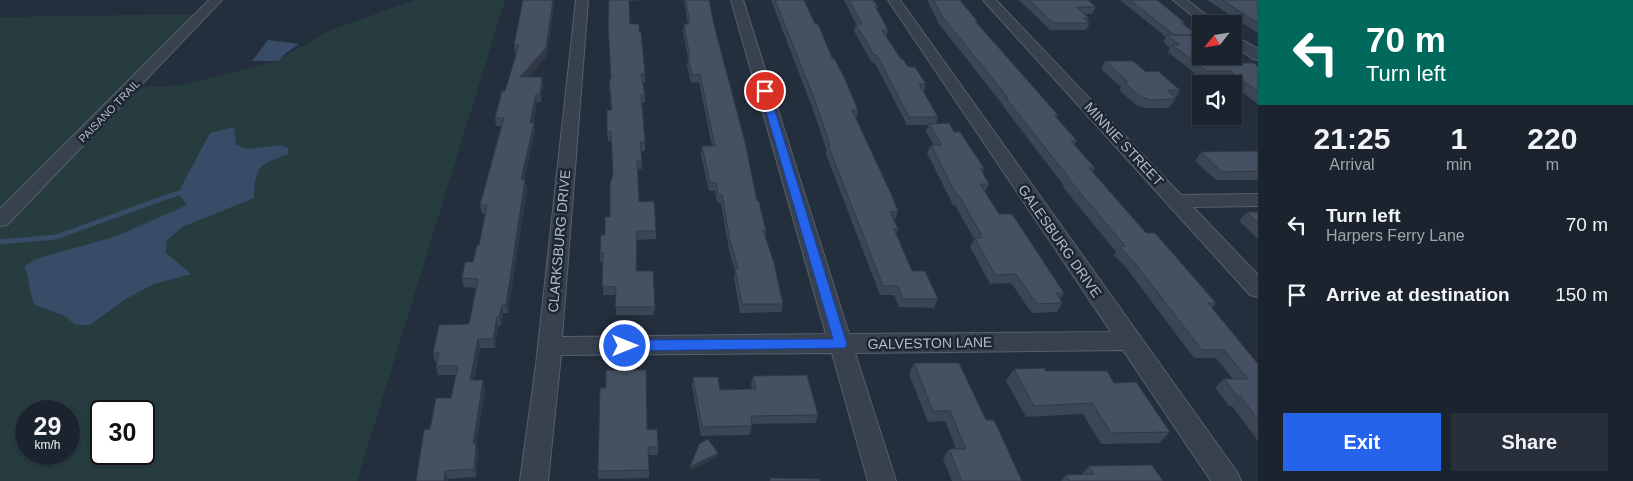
<!DOCTYPE html>
<html lang="en">
<head>
<meta charset="utf-8">
<style>
	body { margin:0; font-family:Helvetica,sans-serif; background:#282f3a; color:#f1f3f6; height:100vh; display:flex; flex-direction:column; font-size:19px; white-space:nowrap }
	* { box-sizing:border-box; margin:0 }
	p { font-size:16px; color:#a0a4aa }
	.icon { flex:none; width:28px; height:28px; fill:none; stroke:currentColor; stroke-width:2; stroke-linecap:round; stroke-linejoin:round }
	.map { position:relative; flex:1; overflow:hidden }
	.side { display:flex; flex-direction:column; background:#1b232e; width:375px }
	.side>* { flex:none }
	.hud { background:#00695c; color:#fff; overflow:hidden }
	.needle { width:32px; rotate:240deg }
	.fabs { position:absolute; left:1192px; top:15px; display:grid; gap:10px }
	.fabs a { display:grid; place-items:center; width:50px; height:50px; border-radius:0px; background:#1b232e; box-shadow:0 1px 4px #0004,0 0 0 1px #39404a; font-size:25px }
	.speed { position:absolute; left:15px; top:400px; display:flex; gap:10px; font-size:25px; font-weight:700; text-align:center }
	.speed>* { display:grid; place-content:center; width:65px; height:65px; border-radius:50%; background:#1b232e; box-shadow:0 1px 4px #0004,0 0 0 1px #39404a; line-height:1 }
	.speed small { font-size:12px; font-weight:400 }
	.speed .limit { border:2px solid #111; border-radius:8px; background:#fff; color:#111 }
	.pin { position:absolute; display:grid; place-items:center; width:42px; height:42px; color:#fff; margin:-21px; border:2px solid #fff; border-radius:50%; box-shadow:0 1px 5px #0007 }
	.me { position:absolute; width:55px; margin:-28px; rotate:90deg; stroke-linejoin:round; filter:drop-shadow(0 0 4px #0008) }
	.turn { display:flex; align-items:center; gap:18px; height:105px; padding:0 25px; font-size:22px }
	.turn .icon { width:65px; height:65px; stroke-width:2.5 }
	.turn b { display:block; font-size:35px; line-height:42px }
	.eta { display:flex; justify-content:space-evenly; align-items:center; height:85px; text-align:center }
	.eta b { font-size:30px; font-weight:700; line-height:35px }
	.cta { display:flex; gap:10px; margin-top:auto; padding:10px 25px }
	.cta a { flex:1; height:58px; border-radius:0px; background:#2563eb; color:#fff; font-size:20px; font-weight:700; line-height:58px; text-align:center }
	.cta a+a { background:#282f3a; color:#f1f3f6 }
	ul { padding:0; list-style:none }
	li { display:flex; align-items:center; gap:15px; height:70px; padding:0 25px }
	li div { flex:1 }
	li b { display:block; font-size:19px }
	li em { font-style:normal }
	main { display:flex; flex:1; min-height:0 }
	.map>svg:first-child { display:block }
	.green { fill:#263c3f; fill-rule:evenodd }
	.water { fill:#394c67 }
	.lines { fill:none; stroke-linecap:round; stroke-linejoin:round }
	.stream { stroke:#394c67; stroke-width:5 }
	.minor-casing { stroke:#565f6c; stroke-width:2 }
	.minor { fill:#38414e; fill-rule:evenodd }
	.wall { fill:#3b4654 }
	.shaded-wall { fill:#303945 }
	.building { fill:#455162; stroke:#303945 }
	.route { fill:#2563eb; stroke:#184099 }
	.labels { text-anchor:middle; dominant-baseline:central; stroke-width:5; stroke-linejoin:round; paint-order:stroke }
	.far-street-label { font-size:11px; fill:#b4bcc9; stroke:#1d2633 }
	.street-label { font-size:14px; fill:#b4bcc9; stroke:#1d2633 }
</style>
</head>
<body>
<main>
<div class="map">
<svg width="1258" height="481" viewBox="0 0 1258 481">
	<rect width="100%" height="100%" fill="#242f3e"/>
	<path class="green" d="M415 0H505L357 481H0V17L202 14 132 88 183 85 274 62 331 30ZM26 411H69V454H26ZM101 411H144V454H101Z"/>
	<path class="water" d="M268 40 299 44 286 53 279 61H252Z
		M234 127 236 145 248 149 281 145 288 148V154C259 165 255 165 254 198L182 227 167 240 166 253 191 274 154 284 124 300 90 325H76L63 315 35 305C28 292 31 279 24 266L36 259 117 236 187 205 178 193 210 133Z"/>
	<g class="lines">
		<path class="stream" d="M0 242 56 237 178 193"/>
		<defs>
			<path id="minor" d="M209 0H222L7 225 0 226V209Z
				M576 0H588L562 337 826 334 731 0H743L849 334 1111 332 888 0H900L1237 472 1241 481H1211L1123 350 855 353 896 481H868L832 353 561 355 548 481H520L536 365Z
				M983 0H996L1181 195 1258 194V206L1193 207 1258 275V297L1250 295Z
				M1173 0H1187L1218 24H1203Z
				M1234 35 1258 49V60L1253 59 1234 45Z"/>
		</defs>
		<use href="#minor" class="minor-casing"/>
		<use href="#minor" class="minor"/>
	</g>
	<path class="wall" d="M523 0 547 56 528 77H542L543 85 541 102H537L533 123 535 131 524 179 527 188 508 313H503L501 326H498L495 348H480L474 380 485 389 476 446 478 452 476 477 448 479V481H416L430 429 451 398 456 375H438L436 366 437 362H435L433 353 469 324 477 288 464 287 462 278 473 262 479 245 486 214H482L480 205 501 126H496L495 118 505 91 516 53H515L514 45Z
		M609 0H640L629 1 630 24 639 32 645 74V82H643L645 95V103H642L645 142V151H641L642 169H637L639 202 656 231V239L637 240 636 271 655 307 654 315H616V295H603V262H600V253L610 217 613 174 612 141H608L607 132 611 110 609 79H611Z
		M684 0H709L714 25 757 201 766 230 765 236 783 304 781 312 740 313 734 278 735 271 729 250 721 203H717L715 191H709L701 155 702 146H712L699 82 691 83 687 66 688 58 683 31 684 24H688Z
		M771 0H804L858 110 856 118 898 211 895 220H894L898 229 896 234 912 271 938 299 934 308 899 307 894 295H880L826 154 827 151 812 107Z
		M844 0H873L878 6 877 9 888 30 886 37 901 59 926 84 924 92 938 117 936 124 954 132 984 168 982 173 989 184 985 192 999 214 1064 293 1060 300 1062 303 1057 312 1032 313 1011 283 990 284 970 247 974 239 955 205H953L927 153 931 145H934L926 132 928 125H907L875 63H872L854 31 856 24Z
		M927 0H960L977 21V23L1058 115 1057 118 1077 141 1074 144 1095 168 1093 172 1146 233 1216 303 1212 308 1258 364V441L1232 406H1229L1215 388 1224 379H1233L1216 358H1194L1128 270 1114 255 1116 252 1063 187 1064 186 1003 106V105L939 24Z
		M1019 0H1088L1096 7 1092 14H1084L1089 18 1087 21 1090 23 1086 30H1050Z
		M1120 0H1157L1185 23 1184 25 1237 63 1258 67V104L1234 86V84H1231L1225 79H1202L1168 52 1170 48 1163 42 1166 37Z
		M1207 0H1258V33Z
		M1105 61 1146 72 1180 90 1176 97V98L1169 108H1145L1136 105 1119 90 1121 87 1101 69Z
		M1201 152H1258V180H1216L1195 161Z
		M1247 212H1258V239L1239 221Z
		M914 363 986 420 1022 481H952L943 459 949 449H956L945 421 928 422 909 374Z
		M1014 369 1046 371 1170 432 1159 443 1101 444 1083 414 1026 417 1006 381Z
		M753 376 818 415 815 423 752 424V426L750 435 701 436 692 386 693 377 720 390 752 389 751 384Z
		M647 430 658 447V455H649V478L598 479V471Z
		M1089 466 1163 481H1061L1066 475 1082 474Z"/>
	<path class="shaded-wall" d="M553 0H555L547 56 521 85 520 77Z
		M542 77 543 85 541 102 540 94Z
		M536 94 537 102 531 131 530 123Z
		M534 123 535 131 522 188 521 179Z
		M525 179 527 188 508 313 506 305Z
		M502 305 503 313 501 326 499 317Z
		M497 317 498 326 495 348 493 339Z
		M478 339 480 348 472 389 470 380Z
		M483 380 485 389 476 446 478 452 476 477 474 469 473 444Z
		M718 453 717 457 690 471V467Z
		M445 471 448 479V481H444Z"/>
	<path class="building" d="M523 0H553L546 48 520 77H542L540 94H536L530 123H534L521 179H525L506 305H502L499 317H497L493 339H478L470 380H483L473 444H476L474 469 445 471 444 481H416L424 430 430 429 436 398H451L458 366H436L439 353H433L439 325 469 324 478 279 462 278 465 262H473L477 245H479L487 205H480L504 118H495L502 91H505L519 45H514Z
		M609 0H629L630 24H639V32H641L645 74H641L645 95H641L645 142H640L642 161H637L639 202 654 201 656 231H637L636 271H653L655 307H615L616 287 602 286 603 253H600L601 235H605V217H610V184L613 174 611 132H607V110H612L609 79H611L608 24Z
		M686 0H709L714 25 745 142 757 201H759L763 219 766 230H763L774 263 783 304H742L735 269H738L730 241 722 195H718L716 183H710L702 146H715L709 118 700 74 692 75 688 58H690L684 24H690Z
		M775 0H804L815 24H818L832 58H834L843 75 858 110H852L892 196 898 211 890 212 898 229H894L912 271H925L938 299H903L898 286H883L828 145H830L814 98Z
		M849 0H873L878 6H875L888 30H882L901 59H903L908 67H915L926 84H919L938 117H909L877 55H874L856 24H862Z
		M933 0H960L977 21H975L1058 115H1054L1077 141H1071L1095 168H1089L1146 233H1155L1216 303H1208L1258 364V420L1241 397H1238L1224 379H1248L1224 350H1202L1134 262 1120 247 1125 246 1068 178H1069L1006 98H1008L942 16Z
		M1029 0H1088L1096 7H1076L1089 18H1083L1090 23H1053Z
		M1130 0H1157L1185 23H1181L1200 36 1197 35H1174Z
		M1222 0H1258V23Z
		M1167 35H1197L1201 38V56H1227L1237 63H1254L1258 67V92L1230 71H1207L1172 45H1180Z
		M1105 61H1133L1146 72 1158 71 1180 90H1167L1176 98H1173L1175 99 1150 100 1141 97 1124 82H1128Z
		M949 123 954 132H960L984 168H980L989 184H980L999 214H1012L1064 293H1056L1062 303 1037 304 1016 274 995 275 975 238H981V234L959 196H957L931 145H942L929 124Z
		M1257 151 1258 152V171L1222 172 1201 152Z
		M1247 212H1258V223Z
		M914 363H959L986 420H994L1022 481H962L949 449H966L950 411H933Z
		M1044 368 1046 371H1107L1114 383 1136 382 1170 432 1111 433 1092 403 1034 406 1014 369Z
		M606 370H646L647 430 657 429 658 447H648L649 470 598 471 600 388H606Z
		M807 375 818 415 751 416 752 426 702 427 693 377H718L720 390 756 389 753 376Z
		M708 439 718 453 690 467 699 444Z
		M1152 465 1163 481H1069L1066 475 1094 474 1089 466Z
		M770 478 820 479V481H770Z"/>
	<path class="route" d="M762 89 769 91 847 344 845 348 625 351 620 349 618 346 620 342 625 340 833 339 760 91Z"/>
	<g class="labels">
		<g class="far-street-label">
			<text transform="translate(109 111) rotate(-46)">PAISANO TRAIL</text>
		</g>
		<g class="street-label">
			<text transform="translate(1124 144) rotate(47)">MINNIE STREET</text>
			<text transform="translate(559 241) rotate(-85)">CLARKSBURG DRIVE</text>
			<text transform="translate(1060 241) rotate(55)">GALESBURG DRIVE</text>
			<text transform="translate(930 343) rotate(-1)">GALVESTON LANE</text>
		</g>
	</g>
</svg>
<div class="fabs">
<a><svg class="needle" viewBox="-14 -14 28 28"><path d="M0-13l5 13h-10z" fill="#e53935"/><path d="M0 13l5-13h-10z" fill="#a0a4aa"/></svg></a>
<a><svg class="icon" aria-label="sound" viewBox="0 0 24 24"><path d="M4 9h4l5-4v14l-5-4H4zM17 9q2 3 0 6"/></svg></a>
</div>
<div class="speed"><div>29<small>km/h</small></div><div class="limit">30</div></div>
<div class="pin" style="left:765px;top:91px;background:#d93025"><svg class="icon" aria-label="arrive" viewBox="0 0 24 24"><path d="M6 21V4h12l-3 4 3 4H6"/></svg></div>
<svg class="me" style="left:625px;top:346px" viewBox="-20 -20 40 40"><circle r="17" fill="#2563eb" stroke="#fff" stroke-width="3"/><path d="M0-11L8 9 0 5-8 9z" fill="#fff"/></svg>
</div>
<section class="side">
<div class="hud">
<div class="turn"><svg class="icon" aria-label="left" viewBox="0 0 24 24"><path d="M17 20v-9H6M10 6l-5 5 5 5"/></svg><div><b>70 m</b>Turn left</div></div>
</div>
<div class="eta">
<div><b>21:25</b><p>Arrival</p></div>
<div><b>1</b><p>min</p></div>
<div><b>220</b><p>m</p></div>
</div>
<ul>
<li><svg class="icon" aria-label="left" viewBox="0 0 24 24"><path d="M17 20v-9H6M10 6l-5 5 5 5"/></svg><div><b>Turn left</b><p>Harpers Ferry Lane</p></div><em>70 m</em></li>
<li><svg class="icon" aria-label="arrive" viewBox="0 0 24 24"><path d="M6 21V4h12l-3 4 3 4H6"/></svg><div><b>Arrive at destination</b></div><em>150 m</em></li>
</ul>
<div class="cta"><a>Exit</a><a>Share</a></div>
</section>
</main>
</body>
</html>
